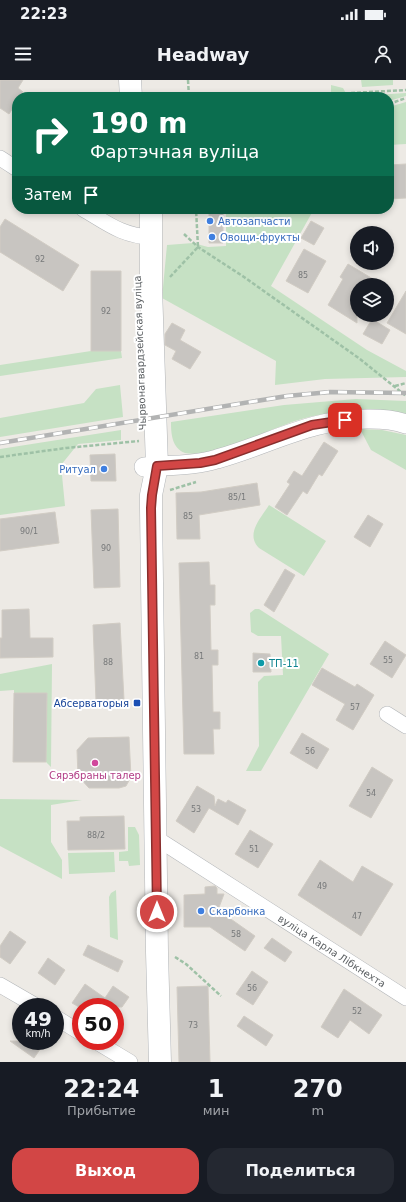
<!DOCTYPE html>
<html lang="ru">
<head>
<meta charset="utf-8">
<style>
	body { margin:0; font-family:"DejaVu Sans",sans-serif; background:#242831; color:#f1f3f6; height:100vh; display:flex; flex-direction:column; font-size:15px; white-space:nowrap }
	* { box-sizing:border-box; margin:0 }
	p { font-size:13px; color:#9ea1a6 }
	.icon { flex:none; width:22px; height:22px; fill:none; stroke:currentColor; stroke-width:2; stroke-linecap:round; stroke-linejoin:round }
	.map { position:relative; height:982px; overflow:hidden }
	.panel { display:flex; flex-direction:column; background:#171b24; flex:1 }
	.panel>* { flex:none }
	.hud { position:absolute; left:12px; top:12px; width:382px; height:122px; border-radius:16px; box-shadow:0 2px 6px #0003; background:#0b6e4f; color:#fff; overflow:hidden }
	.tools { position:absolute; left:350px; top:146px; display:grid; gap:8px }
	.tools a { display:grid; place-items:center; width:44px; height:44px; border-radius:50%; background:#171b24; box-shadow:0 2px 6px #0003; font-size:20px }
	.speed { position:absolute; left:12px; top:918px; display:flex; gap:8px; font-size:20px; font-weight:700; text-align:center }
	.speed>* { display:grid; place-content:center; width:52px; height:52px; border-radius:50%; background:#171b24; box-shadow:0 2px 6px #0003; line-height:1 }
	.speed small { font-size:10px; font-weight:400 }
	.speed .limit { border:6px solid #d22; background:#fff; color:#111 }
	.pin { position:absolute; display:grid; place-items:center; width:34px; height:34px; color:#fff; margin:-17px; border-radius:8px; box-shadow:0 2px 6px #0006 }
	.me { position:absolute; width:44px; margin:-22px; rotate:0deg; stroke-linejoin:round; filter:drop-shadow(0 0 3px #0008) }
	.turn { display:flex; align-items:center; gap:14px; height:84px; padding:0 12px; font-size:18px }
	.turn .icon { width:52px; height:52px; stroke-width:2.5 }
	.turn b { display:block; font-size:28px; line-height:34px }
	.then { display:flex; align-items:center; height:38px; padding:0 12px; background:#0003; gap:8px; font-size:15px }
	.eta { display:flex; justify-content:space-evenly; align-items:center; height:68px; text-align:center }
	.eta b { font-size:24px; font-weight:700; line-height:28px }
	.action { display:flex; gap:8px; margin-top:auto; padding:8px 12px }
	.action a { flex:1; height:46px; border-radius:16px; background:#d24645; color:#fff; font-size:16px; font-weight:700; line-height:46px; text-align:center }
	.action a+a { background:#242831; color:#f1f3f6 }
	.status { display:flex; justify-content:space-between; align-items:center; height:28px; padding:0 20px; background:#171b24; direction:ltr }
	.status svg { height:11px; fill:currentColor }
	header { display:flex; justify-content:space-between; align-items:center; height:52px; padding:0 12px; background:#171b24; font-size:18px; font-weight:700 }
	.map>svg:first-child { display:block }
	.green { fill:#c6e1c4 }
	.building { fill:#c8c5c1; stroke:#d1ccc4 }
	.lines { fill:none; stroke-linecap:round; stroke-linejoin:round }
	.minor-casing { stroke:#b2b5b8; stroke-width:16 }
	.tertiary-casing { stroke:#b2b5b8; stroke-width:20 }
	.secondary-casing { stroke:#b1b4b7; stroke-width:23 }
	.path { stroke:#9ec1a6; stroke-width:2.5; stroke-dasharray:4 2; stroke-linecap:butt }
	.minor { stroke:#fff; stroke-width:15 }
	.tertiary { stroke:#fff; stroke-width:19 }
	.secondary { stroke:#fff; stroke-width:22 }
	.rail-casing { stroke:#b2b3b3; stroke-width:4.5 }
	.rail { stroke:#fff; stroke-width:3; stroke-dasharray:9; stroke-linecap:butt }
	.route-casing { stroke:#882e2d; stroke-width:10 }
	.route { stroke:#d24645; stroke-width:7 }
	.shop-dot { fill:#3f7fe0; stroke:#fff; stroke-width:1.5 }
	.culture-dot { fill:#0f9aa8; stroke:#fff; stroke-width:1.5 }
	.transit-dot { fill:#1a4fb4; stroke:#fff; stroke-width:1.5 }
	.hotel-dot { fill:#d1479c; stroke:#fff; stroke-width:1.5 }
	.labels { text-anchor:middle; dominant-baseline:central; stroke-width:4; stroke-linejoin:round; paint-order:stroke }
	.number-label { font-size:8px; fill:#77797a }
	.shop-label { font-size:10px; fill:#366cbe; stroke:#fff; text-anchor:start }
	.street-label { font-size:10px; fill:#5c6063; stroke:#fff }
	.culture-label { font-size:10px; fill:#0d838f; stroke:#fff; text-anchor:start }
	.transit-label { font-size:10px; fill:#164399; stroke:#fff; text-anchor:end }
	.hotel-label { font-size:10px; fill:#b23c85; stroke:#fff }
</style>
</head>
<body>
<div class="status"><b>22:23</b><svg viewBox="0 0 49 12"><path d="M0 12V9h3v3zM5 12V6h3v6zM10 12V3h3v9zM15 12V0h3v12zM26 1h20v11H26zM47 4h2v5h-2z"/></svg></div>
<header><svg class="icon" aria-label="menu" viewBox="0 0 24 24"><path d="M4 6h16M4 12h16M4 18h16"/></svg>Headway<svg class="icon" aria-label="person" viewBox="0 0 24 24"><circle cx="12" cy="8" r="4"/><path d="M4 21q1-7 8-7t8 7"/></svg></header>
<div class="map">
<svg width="406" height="982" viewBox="0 0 406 982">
	<rect width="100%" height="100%" fill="#edeae5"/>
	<path class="green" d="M361 0H393V5L362 7Z
		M331 5 343 8 348 17H331Z
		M406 13V16L389 21V17L357 16Z
		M406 22V64L389 65V27Z
		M226 129H314L271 206 367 270 406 291V297L325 299 275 305 276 281 162 218 167 165 193 163 208 167 226 166Z
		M91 271H121L122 278 0 296V285Z
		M120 305 123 337 0 357V338L84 323 96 309Z
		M356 319 406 321V334C371 325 329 331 295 341 271 349 207 379 185 373 172 368 171 354 171 342L284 325Z
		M360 349 382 350 406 355V390L371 370Z
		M121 350V360L78 364 61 385 65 426 0 435V369Z
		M269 425 326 461 304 496 259 468C245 454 261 438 269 425Z
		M255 529H259L329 574 261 691H246L259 666 258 602 264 596 283 595 281 556H258L251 552 250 533Z
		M52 584 51 687 46 682 47 613H14V610L0 611V594Z
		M0 719 82 720 51 725V762L62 780V799L0 766Z
		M128 747H135L139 755 140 785 129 786 128 781H119V772L128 771Z
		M114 772 115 792 69 794 68 773Z
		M116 810 118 860 110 857 109 817 111 813Z"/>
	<path class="building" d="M0 0H23L18 8 23 12 20 17H17V22L9 34 0 28Z
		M406 84V118L389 119V85Z
		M209 129H223V163H209Z
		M5 139 79 185 63 211 0 172V147Z
		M311 141 324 148 314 165 301 158Z
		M304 169 326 181 308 213 286 201Z
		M348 184 383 205H357V243L328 225 343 199 340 197Z
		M91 191H121V271H91Z
		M406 211V254L387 243Z
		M372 239 390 250 382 264 363 254Z
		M172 243 185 250 180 260 201 272 190 289 172 279 176 271 165 265V254Z
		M324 362 338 371 322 396 319 394 307 414 303 411 287 435 275 427 290 404 287 402 294 391 302 396Z
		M115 374 116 401H91L90 375Z
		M257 403 260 425 199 435 200 459H177L176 413 201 412Z
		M118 429 120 507 94 508 91 430Z
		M55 432 59 463 0 471V439Z
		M368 435 383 444 370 467 354 457Z
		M209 482 210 505H215V525H210L211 570H218V585H212L213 632H220V649H213L214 674H184L179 483Z
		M285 489 295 495 274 532 264 525Z
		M29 529 30 558H53V577L0 578V558H2V530Z
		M120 543 124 620 96 621 93 545Z
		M385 561 406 575 392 598 370 584Z
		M253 573 270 574 271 592H253Z
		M322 588 355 607 357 604 374 615 353 650 336 640 345 624 312 605Z
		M14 613H47L46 682H13Z
		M302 653 329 669 317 689 290 673Z
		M129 657 131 697 126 706 119 708H89L78 696 77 670 88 658Z
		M372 687 393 700 371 738 349 726Z
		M197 706 214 716 215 726 218 719 226 723 228 720 246 730 238 745 209 728 194 753 176 741Z
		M124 736 125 769 68 770 67 741H80V737Z
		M250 750 273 764 258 788 235 774Z
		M320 780 353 802 362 786 393 804 361 856 298 815Z
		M215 806 217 808V814H224L218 830 255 856 245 871 210 847H184V815L205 814V807Z
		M10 851 26 862 10 884 0 877V866Z
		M272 858 292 872 285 882 264 868Z
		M88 865 123 881 118 892 83 875Z
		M48 878 65 890 55 905 38 893Z
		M252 891 268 902 253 925 236 914Z
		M85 904 105 918 113 906 129 917 122 927H79L72 923Z
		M208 906 210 982H179L177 907Z
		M344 909 382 935 369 954 350 940 338 958 321 947Z
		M244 936 273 955 266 966 237 946Z
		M10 961H36L43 965 34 978Z"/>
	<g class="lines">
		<defs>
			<g id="minor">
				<path d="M0 78 17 89"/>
				<path d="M83 129C107 143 122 156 151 157"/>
				<path d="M387 634 406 646"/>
				<path id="s1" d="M156 758 406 918"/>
				<path d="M0 905 38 927"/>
				<path d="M55 937 81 953"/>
				<path d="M95 961 130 982"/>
			</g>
			<path id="tertiary" d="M144 387C169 385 194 386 217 379 271 364 312 338 370 339 382 339 395 340 406 344"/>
			<path id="secondary" d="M130 0 131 17
				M151 129V208L157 386 151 415V428L157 872 160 982"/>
		</defs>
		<use href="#minor" class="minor-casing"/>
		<use href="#tertiary" class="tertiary-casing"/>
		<use href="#secondary" class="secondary-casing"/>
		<path class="path" d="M188 0 189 17
			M351 13 406 10
			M389 24 406 18
			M184 154 198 167 244 197 360 279 406 316
			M170 197 198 167 196 129
			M395 306 406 303
			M0 377 66 368 139 361
			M170 410 196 402
			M175 877 186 884 221 916"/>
		<use href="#minor" class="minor"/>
		<use href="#tertiary" class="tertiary"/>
		<use href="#secondary" class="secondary"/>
		<defs>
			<path id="rail" d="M0 363 287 316 330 312 406 313"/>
		</defs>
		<use href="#rail" class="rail-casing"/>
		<use href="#rail" class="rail"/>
	</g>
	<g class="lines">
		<defs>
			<path id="route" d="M157 832 151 428 152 415 157 386 200 383 215 380 312 345 345 340"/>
		</defs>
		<use href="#route" class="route-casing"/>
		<use href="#route" class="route"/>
	</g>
	<g class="shop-dot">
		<circle cx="210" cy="141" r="4"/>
		<circle cx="212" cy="157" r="4"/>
		<circle cx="104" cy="389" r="4"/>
		<circle cx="201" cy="831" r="4"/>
	</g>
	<circle class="culture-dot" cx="261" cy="583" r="4"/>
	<rect class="transit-dot" x="133" y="619" width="8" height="8" rx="2"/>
	<circle class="hotel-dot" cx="95" cy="683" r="4"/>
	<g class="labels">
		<g class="number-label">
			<text x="40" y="179">92</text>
			<text x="303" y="195">85</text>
			<text x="106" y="231">92</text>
			<text x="237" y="417">85/1</text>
			<text x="188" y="436">85</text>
			<text x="29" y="451">90/1</text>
			<text x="106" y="468">90</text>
			<text x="199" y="576">81</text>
			<text x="388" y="580">55</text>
			<text x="108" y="582">88</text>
			<text x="355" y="627">57</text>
			<text x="310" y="671">56</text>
			<text x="371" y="713">54</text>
			<text x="196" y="729">53</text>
			<text x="96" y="755">88/2</text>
			<text x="254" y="769">51</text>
			<text x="322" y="806">49</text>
			<text x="357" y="836">47</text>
			<text x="236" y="854">58</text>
			<text x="252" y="908">56</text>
			<text x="357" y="931">52</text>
			<text x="193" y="945">73</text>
		</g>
		<g class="shop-label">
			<text x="218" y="141">Автозапчасти</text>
			<text x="220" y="157">Овощи-фрукты</text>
			<text x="96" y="389" text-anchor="end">Ритуал</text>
			<text x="209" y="831">Скарбонка</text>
		</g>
		<g class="street-label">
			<text transform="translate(140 273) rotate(-92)">Чырвонагвардзейская вуліца</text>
			<text stroke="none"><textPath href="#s1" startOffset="209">вуліца Карла Лібкнехта</textPath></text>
		</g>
		<g class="culture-label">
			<text x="269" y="583">ТП-11</text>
		</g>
		<g class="transit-label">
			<text x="129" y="623">Абсерваторыя</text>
		</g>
		<g class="hotel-label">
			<text x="95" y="695">Сярэбраны талер</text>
		</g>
	</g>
</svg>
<div class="tools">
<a><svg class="icon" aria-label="sound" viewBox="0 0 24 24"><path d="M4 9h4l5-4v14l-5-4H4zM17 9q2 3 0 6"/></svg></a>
<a><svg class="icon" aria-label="layers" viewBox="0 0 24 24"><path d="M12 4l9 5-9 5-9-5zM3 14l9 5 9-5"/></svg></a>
</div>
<div class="speed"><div>49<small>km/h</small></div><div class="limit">50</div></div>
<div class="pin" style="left:345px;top:340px;background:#d93025"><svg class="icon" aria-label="arrive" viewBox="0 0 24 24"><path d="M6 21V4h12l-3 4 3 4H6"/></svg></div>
<svg class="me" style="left:157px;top:832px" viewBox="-20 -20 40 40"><circle r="17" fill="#d24645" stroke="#fff" stroke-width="3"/><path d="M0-11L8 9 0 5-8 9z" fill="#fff"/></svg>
<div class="hud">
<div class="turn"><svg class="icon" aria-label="right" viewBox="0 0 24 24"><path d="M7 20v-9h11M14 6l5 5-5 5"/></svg><div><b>190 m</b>Фартэчная вуліца</div></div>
<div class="then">Затем<svg class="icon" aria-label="arrive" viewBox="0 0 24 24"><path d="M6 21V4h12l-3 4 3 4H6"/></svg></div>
</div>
</div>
<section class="panel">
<div class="eta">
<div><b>22:24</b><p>Прибытие</p></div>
<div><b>1</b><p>мин</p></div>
<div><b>270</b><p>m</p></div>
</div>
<div class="action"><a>Выход</a><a>Поделиться</a></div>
</section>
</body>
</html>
